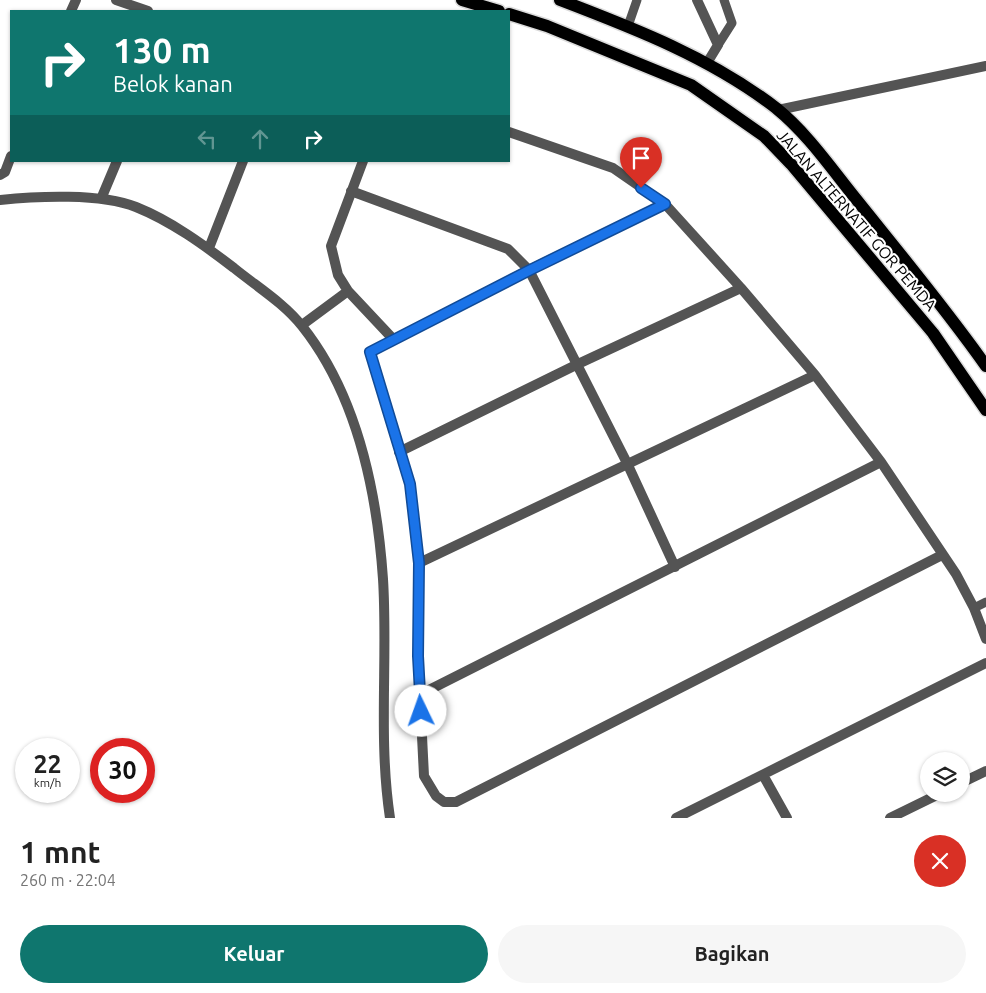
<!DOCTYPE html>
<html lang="id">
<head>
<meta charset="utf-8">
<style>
	body { margin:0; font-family:Ubuntu,sans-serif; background:#f6f6f6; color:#222; height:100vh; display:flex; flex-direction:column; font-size:19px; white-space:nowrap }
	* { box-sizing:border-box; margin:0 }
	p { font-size:16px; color:#767676 }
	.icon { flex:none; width:28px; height:28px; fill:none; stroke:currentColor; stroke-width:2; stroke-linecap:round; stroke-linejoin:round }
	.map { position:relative; height:818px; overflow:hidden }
	.drawer { display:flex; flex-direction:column; background:#fff; flex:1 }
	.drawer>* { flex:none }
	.hud { position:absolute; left:10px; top:10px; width:500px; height:152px; border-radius:0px; box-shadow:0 1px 4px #0004; background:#0f766e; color:#fff; overflow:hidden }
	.buttons { position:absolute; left:920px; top:752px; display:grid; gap:10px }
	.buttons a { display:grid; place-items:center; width:50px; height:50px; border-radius:50%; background:#fff; box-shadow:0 1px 4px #0004; font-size:25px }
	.speed { position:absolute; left:15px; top:738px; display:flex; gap:10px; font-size:25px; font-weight:700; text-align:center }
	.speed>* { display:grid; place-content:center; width:65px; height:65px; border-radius:50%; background:#fff; box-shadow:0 1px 4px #0004; line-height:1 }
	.speed small { font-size:12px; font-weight:400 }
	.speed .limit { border:8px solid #d22; background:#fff; color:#111 }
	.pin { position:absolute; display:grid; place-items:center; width:42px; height:42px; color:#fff; margin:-51px -21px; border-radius:50% 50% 50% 0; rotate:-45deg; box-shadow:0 0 5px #0007 }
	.pin .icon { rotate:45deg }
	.me { position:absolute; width:55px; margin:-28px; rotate:357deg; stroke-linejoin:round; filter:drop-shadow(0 0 4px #0008) }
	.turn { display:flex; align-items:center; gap:18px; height:105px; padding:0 20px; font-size:22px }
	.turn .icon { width:65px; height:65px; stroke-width:2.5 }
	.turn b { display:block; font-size:35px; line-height:42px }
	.lanes { display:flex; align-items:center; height:48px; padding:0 20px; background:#0003; justify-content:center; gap:25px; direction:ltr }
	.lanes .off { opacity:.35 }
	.round { display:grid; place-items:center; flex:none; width:52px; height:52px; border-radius:26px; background:#f6f6f6 }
	.overview { display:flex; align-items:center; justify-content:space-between; height:85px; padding:0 20px }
	h1 { font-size:30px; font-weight:700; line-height:38px }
	.button { display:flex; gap:10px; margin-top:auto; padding:10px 20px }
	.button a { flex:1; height:58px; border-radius:30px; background:#0f766e; color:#fff; font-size:20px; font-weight:700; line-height:58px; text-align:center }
	.button a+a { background:#f6f6f6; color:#222 }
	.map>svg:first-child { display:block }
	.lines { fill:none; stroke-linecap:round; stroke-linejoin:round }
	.primary-casing { stroke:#dbdbdb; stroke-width:15 }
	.lane { stroke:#545454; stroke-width:9 }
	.street { stroke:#545454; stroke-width:10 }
	.primary { stroke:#000; stroke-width:12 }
	.route-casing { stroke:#114b97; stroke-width:12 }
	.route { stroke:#1a73e8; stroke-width:9 }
	.labels { text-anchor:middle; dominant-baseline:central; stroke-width:4; stroke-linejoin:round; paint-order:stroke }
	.street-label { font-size:16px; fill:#000; stroke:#fff }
</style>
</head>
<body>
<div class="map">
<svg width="986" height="818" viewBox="0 0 986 818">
	<rect width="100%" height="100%" fill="#fff"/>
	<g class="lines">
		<defs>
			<path id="primary" d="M462 0 499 11
				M560 0C636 29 711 58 776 108 807 133 831 168 856 199 900 254 945 308 986 366
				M509 14 547 26 691 85 764 136 791 164 933 333 986 410"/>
		</defs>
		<use href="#primary" class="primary-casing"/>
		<path class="lane" d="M628 26 637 0
			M718 45 732 23 724 0
			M974 608 986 602"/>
		<path class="street" d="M116 0 148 11
			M697 0 718 45 707 63
			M71 11 76 0
			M778 110 986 66
			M509 132 613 168 665 204 741 288 815 375 881 462 956 574 974 608 986 639
			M0 175 5 172 11 156
			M351 191 508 249 529 270 627 463 675 567
			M101 199 117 161
			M0 200C37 196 101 193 136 207 171 221 204 245 234 268 256 286 284 303 302 326 357 395 377 492 383 579 388 659 378 738 390 818
			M665 204 529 270 370 352 410 484 419 563 418 656 424 776 436 796 444 802H456L942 555
			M209 248 243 161
			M348 291 394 340
			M302 325 348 291 338 275 331 246 363 161
			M399 452 578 364 741 288
			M419 563 815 375
			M421 694 881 462
			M763 775 787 818
			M961 783 986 771
			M676 818 986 663
			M890 818 939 794"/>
		<use href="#primary" class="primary"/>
	</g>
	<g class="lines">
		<defs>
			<path id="route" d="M421 711 418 656 419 563 410 484 370 352 530 270 665 204 641 188"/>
		</defs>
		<use href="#route" class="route-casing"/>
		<use href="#route" class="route"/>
	</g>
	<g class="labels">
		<g class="street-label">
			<text transform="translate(857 220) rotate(49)">JALAN ALTERNATIF GOR PEMDA</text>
		</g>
	</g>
</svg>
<div class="buttons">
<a><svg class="icon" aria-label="layers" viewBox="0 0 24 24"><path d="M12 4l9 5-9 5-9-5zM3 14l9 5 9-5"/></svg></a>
</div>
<div class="speed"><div>22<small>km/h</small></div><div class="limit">30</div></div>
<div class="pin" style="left:641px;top:188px;background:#d93025"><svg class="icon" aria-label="arrive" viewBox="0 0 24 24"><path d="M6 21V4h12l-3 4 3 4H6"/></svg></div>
<svg class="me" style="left:421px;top:711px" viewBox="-20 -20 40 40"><circle r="19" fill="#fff"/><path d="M0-13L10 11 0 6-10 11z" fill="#1a73e8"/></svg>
<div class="hud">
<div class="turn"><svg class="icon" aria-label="right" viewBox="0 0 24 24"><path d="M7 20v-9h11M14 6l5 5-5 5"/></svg><div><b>130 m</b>Belok kanan</div></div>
<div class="lanes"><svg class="icon off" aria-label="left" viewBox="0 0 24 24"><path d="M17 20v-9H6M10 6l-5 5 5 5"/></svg><svg class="icon off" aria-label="ahead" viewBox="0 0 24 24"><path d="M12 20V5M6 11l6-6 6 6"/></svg><svg class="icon" aria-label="right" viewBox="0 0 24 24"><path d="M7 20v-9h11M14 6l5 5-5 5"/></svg></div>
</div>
</div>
<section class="drawer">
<div class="overview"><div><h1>1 mnt</h1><p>260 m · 22:04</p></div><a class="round" style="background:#d93025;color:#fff"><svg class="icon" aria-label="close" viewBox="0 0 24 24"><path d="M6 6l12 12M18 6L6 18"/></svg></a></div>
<div class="button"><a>Keluar</a><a>Bagikan</a></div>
</section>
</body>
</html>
